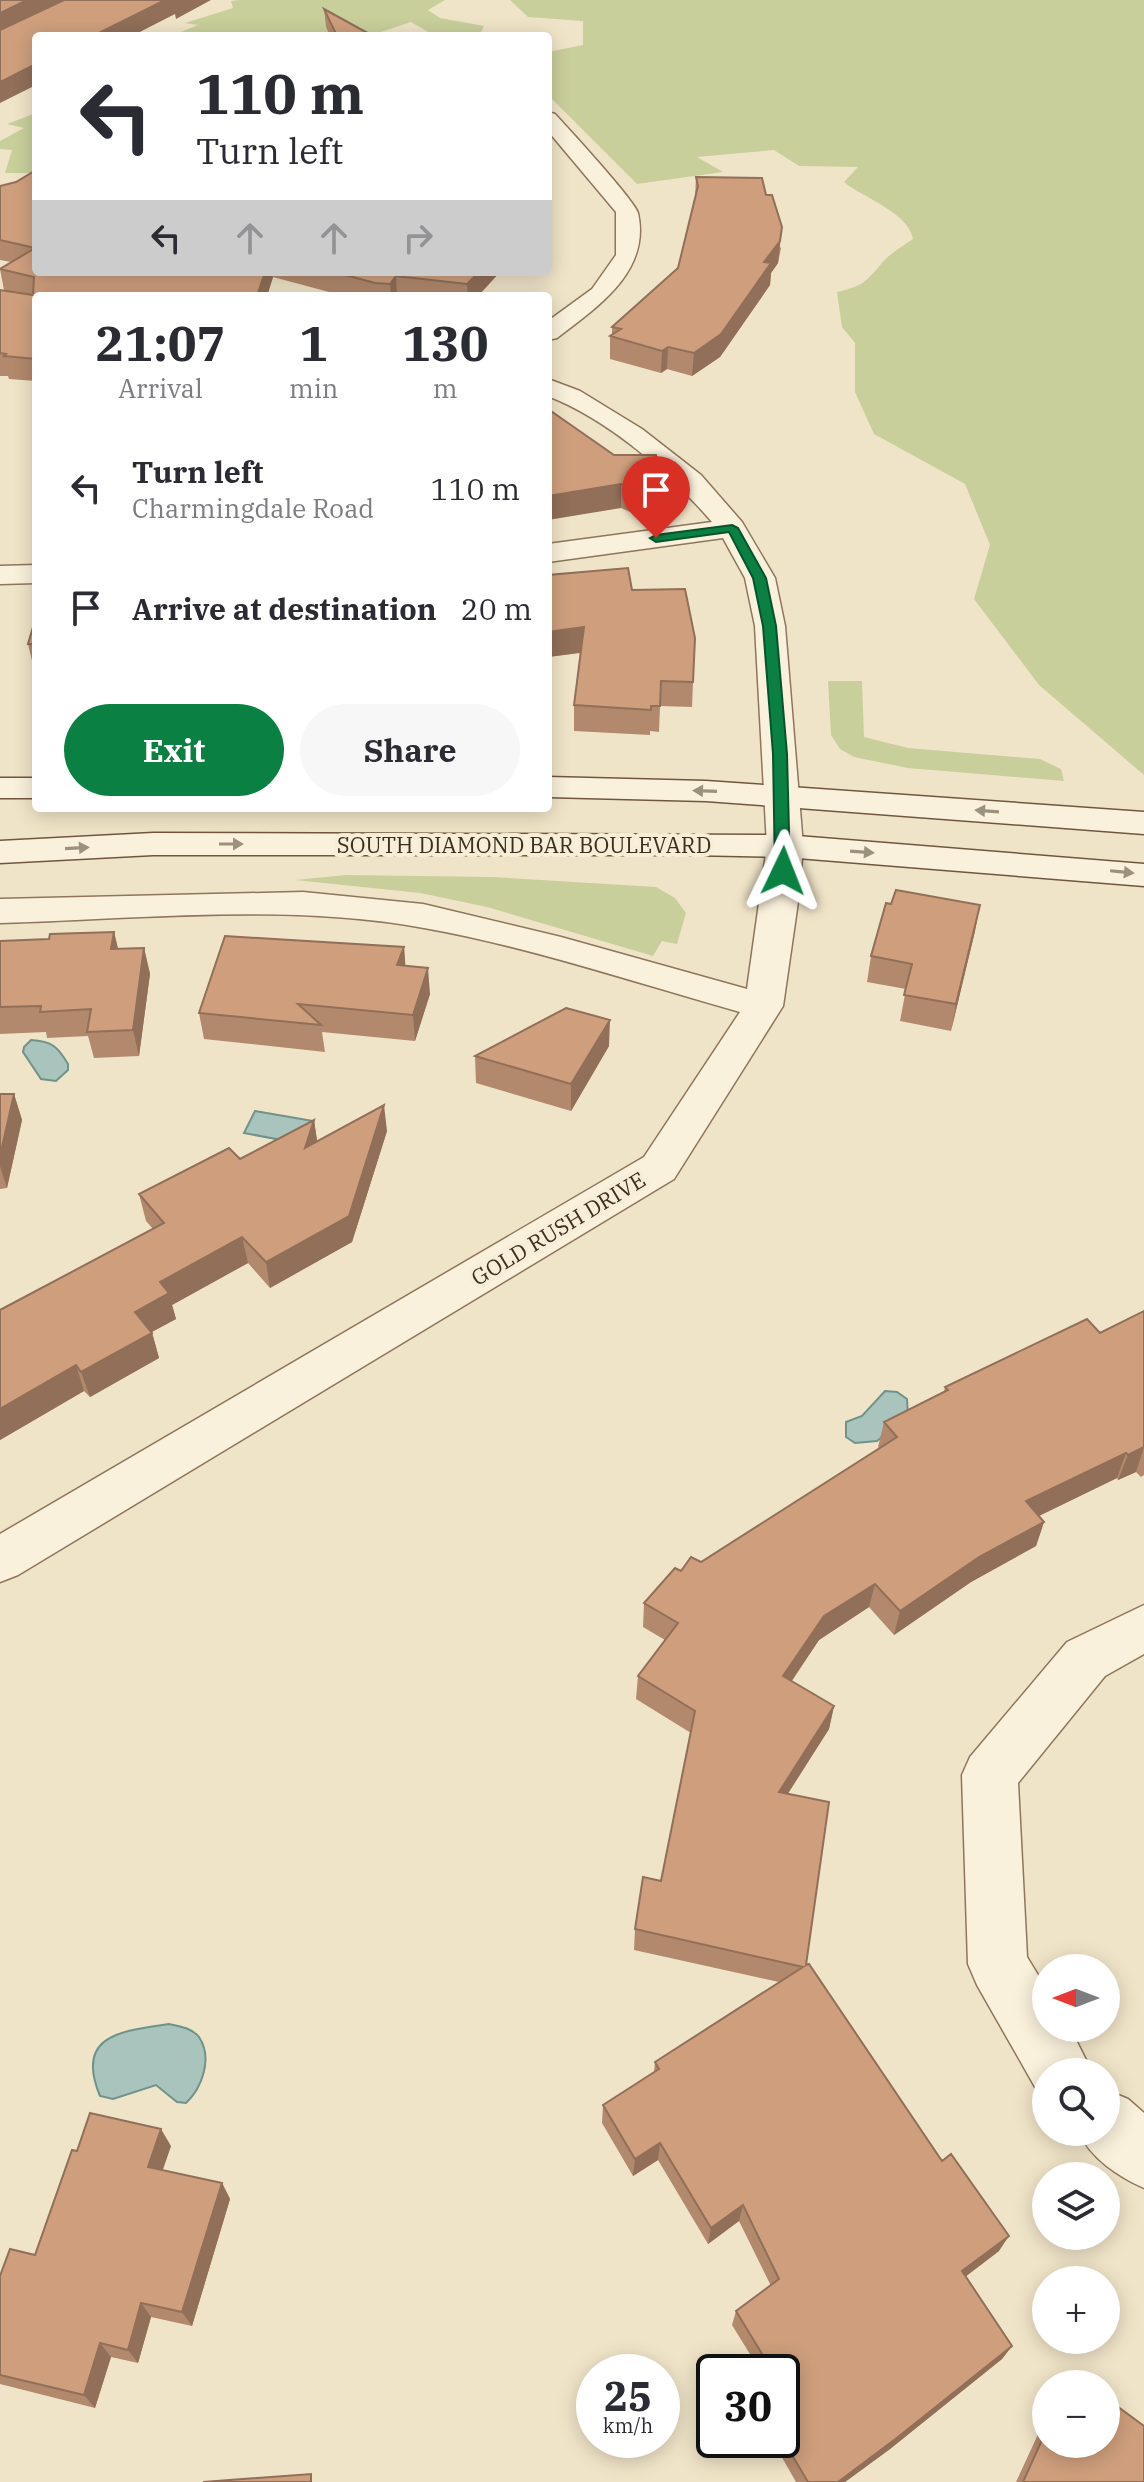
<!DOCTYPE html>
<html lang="en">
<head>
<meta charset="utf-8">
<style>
	body { margin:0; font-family:"IBM Plex Serif",serif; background:#f7f7f7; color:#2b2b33; height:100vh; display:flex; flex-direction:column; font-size:30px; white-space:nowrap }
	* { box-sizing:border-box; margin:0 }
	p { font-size:26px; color:#7c7c81 }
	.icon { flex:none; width:44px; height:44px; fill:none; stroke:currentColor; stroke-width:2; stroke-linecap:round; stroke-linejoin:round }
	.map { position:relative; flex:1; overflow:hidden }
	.sheet { position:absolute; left:32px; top:292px; width:520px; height:520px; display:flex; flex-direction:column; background:#fff; border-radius:8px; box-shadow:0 4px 20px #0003 }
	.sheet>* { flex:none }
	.banner { position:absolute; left:32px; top:32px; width:520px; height:244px; border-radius:8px; box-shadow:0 4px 20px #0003; background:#fff; color:#2b2b33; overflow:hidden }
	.needle { width:52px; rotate:270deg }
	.controls { position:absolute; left:1032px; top:1954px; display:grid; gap:16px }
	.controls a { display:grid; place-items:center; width:88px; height:88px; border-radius:50%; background:#fff; box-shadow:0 4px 20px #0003; font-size:40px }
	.speed { position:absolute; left:576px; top:2354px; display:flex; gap:16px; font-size:40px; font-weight:700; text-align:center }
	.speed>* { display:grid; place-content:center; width:104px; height:104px; border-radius:50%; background:#fff; box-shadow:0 4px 20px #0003; line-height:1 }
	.speed small { font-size:20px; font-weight:400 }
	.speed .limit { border:4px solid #111; border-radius:12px; background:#fff; color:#111 }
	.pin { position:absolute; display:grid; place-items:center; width:68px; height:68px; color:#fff; margin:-82px -34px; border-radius:50% 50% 50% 0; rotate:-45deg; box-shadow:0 0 8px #0007 }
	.pin .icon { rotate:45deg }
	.me { position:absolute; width:88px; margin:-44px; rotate:2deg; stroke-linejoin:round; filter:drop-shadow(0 0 6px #0008) }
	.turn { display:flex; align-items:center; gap:28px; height:168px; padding:0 32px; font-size:36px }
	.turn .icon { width:104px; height:104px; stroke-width:2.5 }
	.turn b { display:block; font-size:56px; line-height:68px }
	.lanes { display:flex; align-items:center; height:76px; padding:0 32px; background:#0003; justify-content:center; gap:40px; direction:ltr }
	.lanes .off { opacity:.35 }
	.eta { display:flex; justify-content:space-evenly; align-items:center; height:136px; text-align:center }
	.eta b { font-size:48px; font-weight:800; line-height:56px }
	.primary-button { display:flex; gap:16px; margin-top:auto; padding:16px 32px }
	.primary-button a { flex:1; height:92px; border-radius:48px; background:#0b8043; color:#fff; font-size:32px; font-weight:800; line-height:92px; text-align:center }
	.primary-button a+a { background:#f7f7f7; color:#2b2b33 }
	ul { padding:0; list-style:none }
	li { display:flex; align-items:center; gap:24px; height:120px; padding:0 32px }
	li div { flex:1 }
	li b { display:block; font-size:30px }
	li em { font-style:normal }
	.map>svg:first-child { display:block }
	.green { fill:#c9cf9b }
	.water { fill:#a9c4bc; stroke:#6f938a; stroke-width:2 }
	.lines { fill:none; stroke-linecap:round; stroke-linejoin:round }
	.street-casing { stroke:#8d765c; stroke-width:3 }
	.secondary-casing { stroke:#6f573f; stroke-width:3 }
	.street { fill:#faf1dc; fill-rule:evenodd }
	.secondary { fill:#faf1dc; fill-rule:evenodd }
	.wall { fill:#b2896c }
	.shaded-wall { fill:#916f58 }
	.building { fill:#cf9f7d; stroke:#916f58; stroke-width:2 }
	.oneway { fill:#9c907e }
	.route { fill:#0b8043; stroke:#07532c; stroke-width:2 }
	.labels { text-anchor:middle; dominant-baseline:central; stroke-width:8; stroke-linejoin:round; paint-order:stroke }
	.street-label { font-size:22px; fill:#3d2e20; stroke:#f7eed8 }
</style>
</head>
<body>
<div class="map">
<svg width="1144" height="2482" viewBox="0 0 1144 2482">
	<rect width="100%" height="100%" fill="#f0e4c8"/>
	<path class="green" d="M240 0H445L428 10 440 18 484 26 479 36H435L411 22 369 36H171L198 25 185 23 233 8 231 1Z
		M510 0H1144V775L1039 685 974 599 990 545 965 484 874 434 855 392V343L842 327 837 292C862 286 865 283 881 264 889 254 903 246 913 239 908 212 863 198 844 182L858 167 799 166 774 150 697 157 723 172 637 184 548 95V52L583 45V21L528 17Z
		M36 113V173H5L12 150 0 149V141L24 128 7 124Z
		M828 681H862L864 737 908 748 1040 759 1061 769 1064 781 908 768 854 757 840 749 831 735Z
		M346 875 493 877 656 887 675 898 686 913 677 944 662 941 653 956 487 907 420 893 295 880Z"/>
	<path class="water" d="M31 1040C52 1041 58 1047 68 1064V1070L56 1081 41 1079 23 1052 24 1047Z
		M255 1111 313 1121 303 1144 244 1133Z
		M885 1391 897 1392 907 1399 908 1416 877 1441 855 1443 846 1437V1422L862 1416Z
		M169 2024C179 2026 192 2028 199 2037 213 2058 202 2088 186 2103L177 2102 156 2085 113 2099 100 2096C74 2034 123 2031 169 2024Z"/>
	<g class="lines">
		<defs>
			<path id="street" d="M548 112 555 114C568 128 635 201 638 213 651 272 597 307 557 338L548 340V321L592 289 616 255V212L548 131Z
				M548 379 580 391 642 429 701 475 742 522 775 578 785 626 803 846 799 895 783 1006 674 1179 18 1575 0 1582V1534L644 1157 740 1012C636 983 531 947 424 928 290 903 136 919 0 923V899L303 892 423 904 561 937 747 989 767 846 755 626 745 578 723 538 548 562V544L712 522C670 473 609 420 548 396Z
				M36 565V583L0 584V566Z
				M1144 1605V1654L1105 1676 1018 1783 1027 1957 1046 1988V2028H1070L1092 2072H1046V2097L1039 2094 977 1985 968 1964 962 1775 970 1757 1067 1642Z
				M1106 2090 1128 2099 1144 2113V2188C1119 2177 1090 2158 1079 2132H1106Z"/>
			<path id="secondary" d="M548 777 706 781 1144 812V834L706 801 548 797Z
				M0 778H36V798H0Z
				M153 833 785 835 1144 864V886L785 857 690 855H153L0 863V841Z"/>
		</defs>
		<use href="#street" class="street-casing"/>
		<use href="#secondary" class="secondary-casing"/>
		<use href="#street" class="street"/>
		<use href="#secondary" class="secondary"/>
	</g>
	<path class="wall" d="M324 9 373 36H330L326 27Z
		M36 170V272H500L478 296H344L273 277 267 296H36V381L9 379 8 376H0V290H4L0 269 11 262 0 260V186L16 182Z
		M696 177 781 248 778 263 771 273 770 285 720 357 692 376 667 369 661 373 610 359V336L612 335V327L678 268 695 198Z
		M614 455 658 478 657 502 640 505 635 514 621 508Z
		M632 590 693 682 692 707 660 706 659 732 650 731V735L574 731V705L581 653 548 657Z
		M36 617V669H34L28 644Z
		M975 931 951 1031 900 1021 906 989 867 982 871 956Z
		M114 932 118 948H144L150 974 139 1056 94 1058 88 1036 47 1038 46 1032 0 1034V941L49 939Z
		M404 947 405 966 430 994 415 1041 322 1032 325 1052 204 1039 199 1013Z
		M609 1046 571 1111 476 1083 475 1056Z
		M0 1094H14L22 1120 7 1188 0 1189Z
		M314 1120 317 1141 387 1131 352 1242 270 1288 248 1263 172 1305 176 1319 152 1332 159 1358 90 1397 84 1391 0 1440V1310L153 1229 146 1221 139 1194 240 1159Z
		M1144 1311V1475L1141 1477 1136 1472 1118 1480 1117 1478 1039 1516 1044 1522 1036 1546 971 1582 894 1635 869 1607 819 1640 792 1681 834 1706 829 1729 788 1793 806 1965 999 2251 965 2277 1012 2346 1002 2359 890 2449 845 2482H796L772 2440H782V2419L787 2416 782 2408V2372H761L732 2325 736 2311 771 2286 739 2221 708 2244 658 2160 633 2176 602 2123 603 2105 654 2072 655 2062 779 1982 634 1950 635 1929 661 1881 691 1733 636 1699 638 1676 665 1640 643 1627 644 1603 681 1571 701 1562 879 1448 878 1447 884 1422 944 1392 945 1387 1100 1333Z
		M171 2146 162 2170 222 2183 230 2199 192 2326 151 2317 138 2363 111 2357 95 2408 0 2384V2276L35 2255 77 2151Z
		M1046 2417V2444L1144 2482H1016Z"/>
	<path class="shaded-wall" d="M27 0H68L0 33V13Z
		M165 0H211L176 19 175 14 132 36H93Z
		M36 64V85L0 103V82Z
		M782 227 778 263 771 273 770 285 720 357 692 376 694 353 764 262Z
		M265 272H272L273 277 267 296H257Z
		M479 272H500L478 296H468L467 284Z
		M396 276 397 296H391L390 284Z
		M668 347 667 369 661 373 662 351Z
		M658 478 657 502 640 505 635 514 636 490 641 481Z
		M621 484V508L548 520V496Z
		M584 627V652L548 657V632Z
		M980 905 975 931 951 1031 956 1004Z
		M114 932 120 958 111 949Z
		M404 947 406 973 397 965Z
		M144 948 150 974 139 1056 133 1030Z
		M428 968 430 994 415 1041 413 1015Z
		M610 1020 609 1046 571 1111V1084Z
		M14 1094 22 1120 7 1188 0 1166V1156Z
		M384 1105 387 1131 352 1242 270 1288 266 1262Z
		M314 1120 318 1147 305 1148Z
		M242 1237 248 1263 172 1305 176 1319 142 1337 135 1312 160 1282Z
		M152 1333 159 1358 90 1397 81 1372Z
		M76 1365 84 1391 0 1440V1409Z
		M1144 1447 1136 1472 1118 1480 1128 1455Z
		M1126 1453 1117 1478 1018 1526 1026 1501Z
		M1044 1522 1036 1546 971 1582 894 1635 900 1611 979 1557Z
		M875 1584 869 1607 819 1640 779 1699 783 1676 824 1616Z
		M834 1706 829 1729 775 1814 779 1792Z
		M161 2129 171 2146 158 2184 148 2167Z
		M660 2143 658 2160 633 2176 635 2159Z
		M222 2183 230 2199 192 2326 182 2312Z
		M743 2205 739 2221 708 2244 711 2228Z
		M1009 2236 999 2251 953 2286 962 2271Z
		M141 2303 151 2317 138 2363 128 2350Z
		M100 2343 111 2357 95 2408 84 2395Z
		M1012 2346 1002 2359 890 2449 845 2482H838Z"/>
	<path class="building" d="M0 0H27L0 13Z
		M64 0H165L93 36H36V64L0 82V30Z
		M324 9 373 36H337Z
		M36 170V272H265L257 296H36V359L4 356 6 354 0 353V290L33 295 34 277 0 269 35 248 0 240V186L16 182Z
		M696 177 762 178 766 195H772L782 227 780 241 764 262 771 263 721 334 694 353 668 347 662 351 610 336 621 329 612 327 678 268 698 186Z
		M334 272H479L467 284 396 276 390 284 375 283Z
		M548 409 614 455H656L658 478 641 481 636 490 621 484 548 496Z
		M628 568 632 590 685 589 695 638 693 682 661 681 660 706H651V710L574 705 584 627 548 632V575Z
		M36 617V644H28Z
		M896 890 980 905 956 1004 904 995 912 964 871 956 886 903 891 904Z
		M114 932 111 949 144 948 133 1030 87 1032 91 1009 40 1012 41 1006 0 1007V941L49 939 50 934Z
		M225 936 404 947 397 965 428 968 413 1015 298 1004 321 1025 199 1013Z
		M566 1008 610 1020 571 1084 475 1056Z
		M0 1094H14L0 1156Z
		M384 1105 349 1216 266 1262 242 1237 160 1282 169 1293 135 1312 152 1333 81 1372 76 1365 0 1409V1310L164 1223 139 1194 229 1148 240 1159 314 1120 305 1148Z
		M1144 1311V1447L1128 1455 1126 1453 1026 1501 1044 1522 979 1557 900 1611 875 1584 824 1616 783 1676 834 1706 779 1792 829 1802 806 1965 809 1964 942 2161 951 2154 1009 2236 962 2271 1012 2346 898 2437 838 2482H808L782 2438V2419L795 2409 782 2387V2372H773L736 2311 779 2279 743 2205 711 2228 660 2143 635 2159 603 2105 659 2069 655 2062 803 1967 635 1929 643 1877 661 1881 695 1711 638 1676 678 1623 644 1603 675 1568 681 1571 691 1557 701 1562 897 1437 884 1422 948 1390 945 1387 1087 1319 1100 1333Z
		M90 2113 161 2129 148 2167 222 2183 182 2312 141 2303 128 2350 100 2343 84 2395 0 2375V2276L10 2249 35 2255 72 2150 77 2151Z
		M1106 2398 1144 2426V2482H1023L1046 2431V2444H1106Z
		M311 2474V2482H203Z"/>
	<defs><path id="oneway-solid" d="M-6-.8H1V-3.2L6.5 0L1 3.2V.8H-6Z" transform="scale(2)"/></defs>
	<g class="oneway">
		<use href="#oneway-solid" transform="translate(705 791) rotate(-178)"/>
		<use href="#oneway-solid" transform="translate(987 811) rotate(-176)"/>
		<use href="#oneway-solid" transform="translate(231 844)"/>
		<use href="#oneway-solid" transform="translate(77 848) rotate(-3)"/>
		<use href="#oneway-solid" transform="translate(862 852) rotate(4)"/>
		<use href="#oneway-solid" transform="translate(1122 872) rotate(6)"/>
	</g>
	<path class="route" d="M732 525 738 528 766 578 776 626 787 754 790 871 783 875 775 871 773 754 763 626 753 578 729 532 656 542 650 538 656 535Z"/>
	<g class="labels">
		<g class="street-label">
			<text x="524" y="844">SOUTH DIAMOND BAR BOULEVARD</text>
			<text transform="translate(558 1228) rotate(-31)">GOLD RUSH DRIVE</text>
		</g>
	</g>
</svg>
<div class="controls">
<a><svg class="needle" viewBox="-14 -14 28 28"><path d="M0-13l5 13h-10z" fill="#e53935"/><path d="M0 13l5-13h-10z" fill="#7c7c81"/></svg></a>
<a><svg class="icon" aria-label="search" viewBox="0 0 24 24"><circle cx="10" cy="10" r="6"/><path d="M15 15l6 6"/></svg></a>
<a><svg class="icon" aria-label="layers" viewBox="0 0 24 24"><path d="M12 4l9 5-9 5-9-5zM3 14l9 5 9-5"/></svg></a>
<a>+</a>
<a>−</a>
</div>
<div class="speed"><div>25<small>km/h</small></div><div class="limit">30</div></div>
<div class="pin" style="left:656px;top:538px;background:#d93025"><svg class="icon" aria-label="arrive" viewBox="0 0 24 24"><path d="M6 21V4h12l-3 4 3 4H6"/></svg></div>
<svg class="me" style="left:783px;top:871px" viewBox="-20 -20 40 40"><path d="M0-17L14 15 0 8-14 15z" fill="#0b8043" stroke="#fff" stroke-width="4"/></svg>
<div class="banner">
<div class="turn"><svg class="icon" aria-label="left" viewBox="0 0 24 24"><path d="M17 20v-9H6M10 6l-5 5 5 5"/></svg><div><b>110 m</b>Turn left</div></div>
<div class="lanes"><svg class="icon" aria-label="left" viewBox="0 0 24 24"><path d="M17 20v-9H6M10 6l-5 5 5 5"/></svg><svg class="icon off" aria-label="ahead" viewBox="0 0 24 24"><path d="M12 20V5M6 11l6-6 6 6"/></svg><svg class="icon off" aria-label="ahead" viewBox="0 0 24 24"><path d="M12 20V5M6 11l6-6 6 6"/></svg><svg class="icon off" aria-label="right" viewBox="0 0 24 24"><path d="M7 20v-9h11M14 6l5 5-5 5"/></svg></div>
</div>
<section class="sheet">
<div class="eta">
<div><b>21:07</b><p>Arrival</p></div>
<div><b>1</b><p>min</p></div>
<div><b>130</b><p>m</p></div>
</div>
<ul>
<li><svg class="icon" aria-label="left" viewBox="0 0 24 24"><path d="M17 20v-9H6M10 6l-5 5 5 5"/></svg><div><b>Turn left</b><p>Charmingdale Road</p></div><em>110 m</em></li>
<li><svg class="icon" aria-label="arrive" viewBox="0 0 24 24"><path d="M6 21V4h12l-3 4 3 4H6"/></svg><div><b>Arrive at destination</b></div><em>20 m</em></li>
</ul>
<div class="primary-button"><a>Exit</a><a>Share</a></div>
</section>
</div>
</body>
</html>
